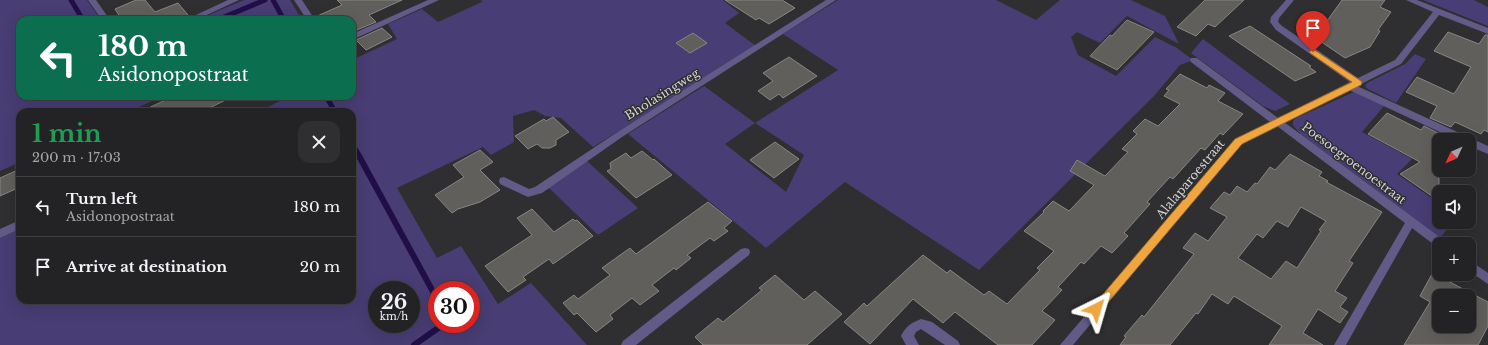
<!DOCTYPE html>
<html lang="en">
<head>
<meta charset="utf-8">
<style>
	body { margin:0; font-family:"Libre Baskerville",serif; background:#2f2f32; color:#f1f3f6; height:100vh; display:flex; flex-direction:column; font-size:15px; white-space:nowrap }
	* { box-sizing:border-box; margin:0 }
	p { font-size:13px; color:#a3a4a7 }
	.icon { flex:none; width:22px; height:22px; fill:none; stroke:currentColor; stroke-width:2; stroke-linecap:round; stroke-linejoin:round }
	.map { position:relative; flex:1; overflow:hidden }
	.panel { position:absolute; left:16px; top:108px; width:340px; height:196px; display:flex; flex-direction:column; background:#232326; border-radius:12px; box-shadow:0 4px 16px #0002,0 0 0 1px #404043 }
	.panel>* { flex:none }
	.hud { position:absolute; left:16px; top:16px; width:340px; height:84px; border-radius:12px; box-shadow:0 4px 16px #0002,0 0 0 1px #404043; background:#0b6e4f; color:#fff; overflow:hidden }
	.needle { width:26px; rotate:226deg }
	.controls { position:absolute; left:1432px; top:133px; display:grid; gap:8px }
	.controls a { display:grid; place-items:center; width:44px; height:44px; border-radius:8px; background:#232326; box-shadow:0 4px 16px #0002,0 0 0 1px #404043; font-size:20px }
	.speed { position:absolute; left:368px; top:281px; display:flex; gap:8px; font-size:20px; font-weight:700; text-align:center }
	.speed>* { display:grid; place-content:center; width:52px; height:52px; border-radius:50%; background:#232326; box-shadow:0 4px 16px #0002,0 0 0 1px #404043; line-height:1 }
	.speed small { font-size:10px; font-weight:400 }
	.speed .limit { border:6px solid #d22; background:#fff; color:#111 }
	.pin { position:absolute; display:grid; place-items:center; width:34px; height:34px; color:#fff; margin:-41px -17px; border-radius:50% 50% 50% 0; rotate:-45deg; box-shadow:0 0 4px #0007 }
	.pin .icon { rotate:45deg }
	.me { position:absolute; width:44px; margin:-22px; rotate:40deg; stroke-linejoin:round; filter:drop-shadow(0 0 3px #0008) }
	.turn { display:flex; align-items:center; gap:14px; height:84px; padding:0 16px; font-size:18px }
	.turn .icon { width:52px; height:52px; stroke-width:2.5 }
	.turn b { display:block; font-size:28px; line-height:34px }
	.round { display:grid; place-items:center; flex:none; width:42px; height:42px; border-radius:12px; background:#2f2f32 }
	.headline { display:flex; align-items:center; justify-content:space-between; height:68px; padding:0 16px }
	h1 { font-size:24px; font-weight:700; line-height:30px; color:#1e9e55 }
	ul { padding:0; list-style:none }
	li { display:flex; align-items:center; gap:12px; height:60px; padding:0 16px; border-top:1px solid #404043 }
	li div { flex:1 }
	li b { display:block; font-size:15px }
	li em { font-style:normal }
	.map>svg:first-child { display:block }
	.green { fill:#483d74; fill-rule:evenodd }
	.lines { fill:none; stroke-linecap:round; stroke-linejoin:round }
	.stream-far1 { stroke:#200f47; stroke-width:5 }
	.stream { stroke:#200f47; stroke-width:6 }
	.building { fill:#615f5c; stroke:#888582; fill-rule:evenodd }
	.minor { fill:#625b88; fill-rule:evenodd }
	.route { fill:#f0a63e; stroke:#9c6c28 }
	.labels { text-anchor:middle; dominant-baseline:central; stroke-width:3; stroke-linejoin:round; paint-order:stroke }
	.street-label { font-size:12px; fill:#d4d4d6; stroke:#2f2f32 }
</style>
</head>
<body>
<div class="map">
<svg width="1488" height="345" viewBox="0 0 1488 345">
	<rect width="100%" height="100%" fill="#2f2f32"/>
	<path class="green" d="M0 0H87L101 20H20V96H163L128 112H20V162L0 171Z
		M244 0H290L302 20H197Z
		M481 0H723L739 13 725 23 756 46 593 147 561 118 545 116 534 110 513 116 514 142 491 155 483 147 397 188 437 258 461 246 498 304 531 283 587 345H0V238L20 229V300H352V112H258L290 96H352V60L397 39 388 24 422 9 438 22 482 2ZM377 290H411V324H377ZM437 290H471V324H437Z
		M838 0H996L1036 20 1060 0H1131L1165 16 1179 44 1127 16 1100 43 1077 32 1071 37 1078 55 1116 76 1155 37 1177 48 1193 60 1180 65 1154 96 979 270 845 182 766 248 628 134 704 86 755 123 838 70 783 34ZM755 123 804 155 786 192 725 144Z
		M1423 0H1474L1488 7V26Z
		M1203 39 1290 104 1275 111 1263 106 1191 53Z
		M1415 54 1426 59 1396 103 1368 89 1365 86 1367 83 1405 64Z
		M1354 92 1384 106 1362 132 1412 159 1397 174 1439 203V222H1453L1440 238 1302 136 1293 125V121L1296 118Z
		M587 161 638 208 598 235 548 187Z"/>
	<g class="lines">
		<path class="stream-far1" d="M71 0 83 20
			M273 0 284 20
			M217 20 265 0
			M326 96 335 112
			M352 143 360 157"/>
		<path class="stream" d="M359 156 437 299
			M1452 222 1458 227
			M414 345 444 324"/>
	</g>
	<path class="building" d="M136 0H145L155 12 178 3 188 15 177 20H122L115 9Z
		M337 0H402L369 15 376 22 352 32V20H316L315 17 342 5Z
		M725 0H782L795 8 769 24 759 18 756 20Z
		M1205 0H1244L1215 27 1208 24 1196 36 1177 27Z
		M1342 0H1385L1380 7 1391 12 1378 30 1380 31 1370 47 1345 58 1304 30 1327 21Z
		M1127 20 1154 32 1117 70 1090 56 1110 35 1112 36Z
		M1250 26 1311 66 1309 67 1316 72 1295 81 1229 36Z
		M382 28 392 37 366 50 356 40Z
		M1448 32 1479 44 1485 35H1488V132L1484 130 1481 134 1455 122 1451 127 1430 118 1437 106 1406 92 1417 77 1454 94 1471 67 1434 51Z
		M693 33 707 43 690 53 676 43Z
		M789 57 817 76 783 98 779 94 770 100 758 91 773 81 763 73Z
		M1180 74 1207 88 1209 85 1225 93 1218 101 1243 114 1223 135 1220 133 1205 150 1201 148 1173 179 1170 177 1147 202 1150 204 1124 233 1128 236 1112 253 1101 246 1084 264 1081 262 1058 287 1062 290 1042 311 1055 320 1032 345H998L955 312 943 323 913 299 870 344 844 322 864 303 867 306 923 255 947 273 950 270 984 295 989 291 1007 304 1040 270 1037 268 1054 251 1024 231 1044 212 1043 211 1053 201 1069 211 1094 185 1070 171 1077 160 1105 176 1128 152 1122 149 1137 134 1133 131 1145 119 1158 126 1180 104 1164 96 1169 90 1166 89Z
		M174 96H234L201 112H140Z
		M1387 113 1421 130 1424 126 1444 136 1439 140V201L1400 174 1420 162 1368 134Z
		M553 117 569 132 556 140V145L550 148H542L537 144 528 149 515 136 544 119 546 121Z
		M775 142 799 159 774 178 750 160Z
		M480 150 493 162 480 170 500 190 480 202 458 209 452 213 435 195 464 177 453 165Z
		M642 151 653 160 654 159 672 175 636 198 607 171 611 169 610 163 626 153 631 158Z
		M1290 154 1322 172 1319 176 1328 181 1326 182 1382 212 1349 261 1353 263 1335 291 1347 298 1340 307 1348 312 1340 323 1318 309 1303 333 1323 345H1269L1282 326 1234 296 1228 304 1212 294 1198 314 1196 313 1170 345H1120L1126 337 1124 336 1142 315 1144 317 1194 254 1183 248 1195 233 1208 241 1227 217 1210 208 1224 192 1230 195 1237 186 1247 192 1255 183 1257 184 1270 167 1275 170ZM1301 207 1326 221 1319 230 1321 231 1297 268 1286 261 1271 279 1238 258 1257 234 1263 238 1277 221 1288 227Z
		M20 169V187L0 196V178Z
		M708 202 732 221 724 228 728 231 714 241 710 238 687 255 691 258 676 270 674 268 652 285 659 291 640 305 632 298 610 315 613 319 596 332 577 313 574 315 563 303 574 295 578 299 610 275 602 268 630 248 636 254Z
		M532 209 554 232 573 219 575 221 577 220 593 236 553 264 549 259 523 277 526 280 508 292 485 266 532 235 517 218Z
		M1432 274H1449L1446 280 1488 302V326L1478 345H1404L1430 302 1420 296ZM1439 296H1469V326H1439Z
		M775 275 804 300 815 291 842 314 807 345H703L695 337 718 318 723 322 762 290 759 288Z"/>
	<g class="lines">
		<path class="minor" d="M88 0H96L110 20H102Z
			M228 0H239L196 20H185Z
			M294 0H302L315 20H307Z
			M428 0H439L352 40V34Z
			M826 0H836L622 137 542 193 528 197 500 184 499 181 500 178 504 177 529 189 535 187 616 133Z
			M1286 0H1294L1279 18 1278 22 1282 26 1358 78 1395 60 1433 12 1406 0H1417L1488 28V34L1439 15 1401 64 1357 86 1488 146V154L1469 146V140H1457L1349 90 1284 122 1445 241 1446 244H1439V248L1437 247 1412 228 1346 345H1334L1405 223 1277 126 1242 143 1073 345H1060L1236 139 1270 122 1191 62 1190 60 1191 58H1197L1278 118 1350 82 1276 30 1270 22 1271 17Z
			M20 220V229L0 238V229Z
			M745 248 749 249 750 252 749 255 636 345H621L623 341 741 249Z
			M1469 260 1488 273V284L1469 271Z
			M921 319 932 322 958 341 960 345H945L921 329 916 332 914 336 919 345H906L901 336C906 326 911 323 921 319Z"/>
	</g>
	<path class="route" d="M1313 49 1361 81 1362 83 1361 85 1242 144 1100 312 1096 314 1093 312 1091 309 1093 306 1235 139 1352 82 1310 53 1309 52Z"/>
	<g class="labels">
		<g class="street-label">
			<text transform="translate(662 94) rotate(-32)">Bholasingweg</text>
			<text transform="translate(1354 163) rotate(37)">Poesoegroenoestraat</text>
			<text transform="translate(1190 179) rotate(-50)">Alalaparoestraat</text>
		</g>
	</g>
</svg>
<div class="controls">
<a><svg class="needle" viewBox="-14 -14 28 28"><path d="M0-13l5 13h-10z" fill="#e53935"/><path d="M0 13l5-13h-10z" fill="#a3a4a7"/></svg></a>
<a><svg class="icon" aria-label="sound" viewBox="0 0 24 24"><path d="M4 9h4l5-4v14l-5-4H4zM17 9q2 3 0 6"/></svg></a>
<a>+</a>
<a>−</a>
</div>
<div class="speed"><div>26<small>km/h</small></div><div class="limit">30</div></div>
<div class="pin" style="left:1313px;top:52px;background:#d93025"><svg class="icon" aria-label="arrive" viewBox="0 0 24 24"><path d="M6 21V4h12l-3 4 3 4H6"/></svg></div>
<svg class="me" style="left:1096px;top:309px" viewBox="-20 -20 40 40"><path d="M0-17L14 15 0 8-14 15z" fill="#f0a63e" stroke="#fff" stroke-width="4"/></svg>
<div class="hud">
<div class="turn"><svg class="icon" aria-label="left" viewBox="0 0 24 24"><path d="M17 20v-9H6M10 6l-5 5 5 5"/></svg><div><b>180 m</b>Asidonopostraat</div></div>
</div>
<section class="panel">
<div class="headline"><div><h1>1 min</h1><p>200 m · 17:03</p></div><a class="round"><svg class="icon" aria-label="close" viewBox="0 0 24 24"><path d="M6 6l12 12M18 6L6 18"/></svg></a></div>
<ul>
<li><svg class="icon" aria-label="left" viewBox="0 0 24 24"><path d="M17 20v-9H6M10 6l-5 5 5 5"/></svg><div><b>Turn left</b><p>Asidonopostraat</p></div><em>180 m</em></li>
<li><svg class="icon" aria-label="arrive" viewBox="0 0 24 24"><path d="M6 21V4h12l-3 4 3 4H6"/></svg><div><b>Arrive at destination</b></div><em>20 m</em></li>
</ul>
</section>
</div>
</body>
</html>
